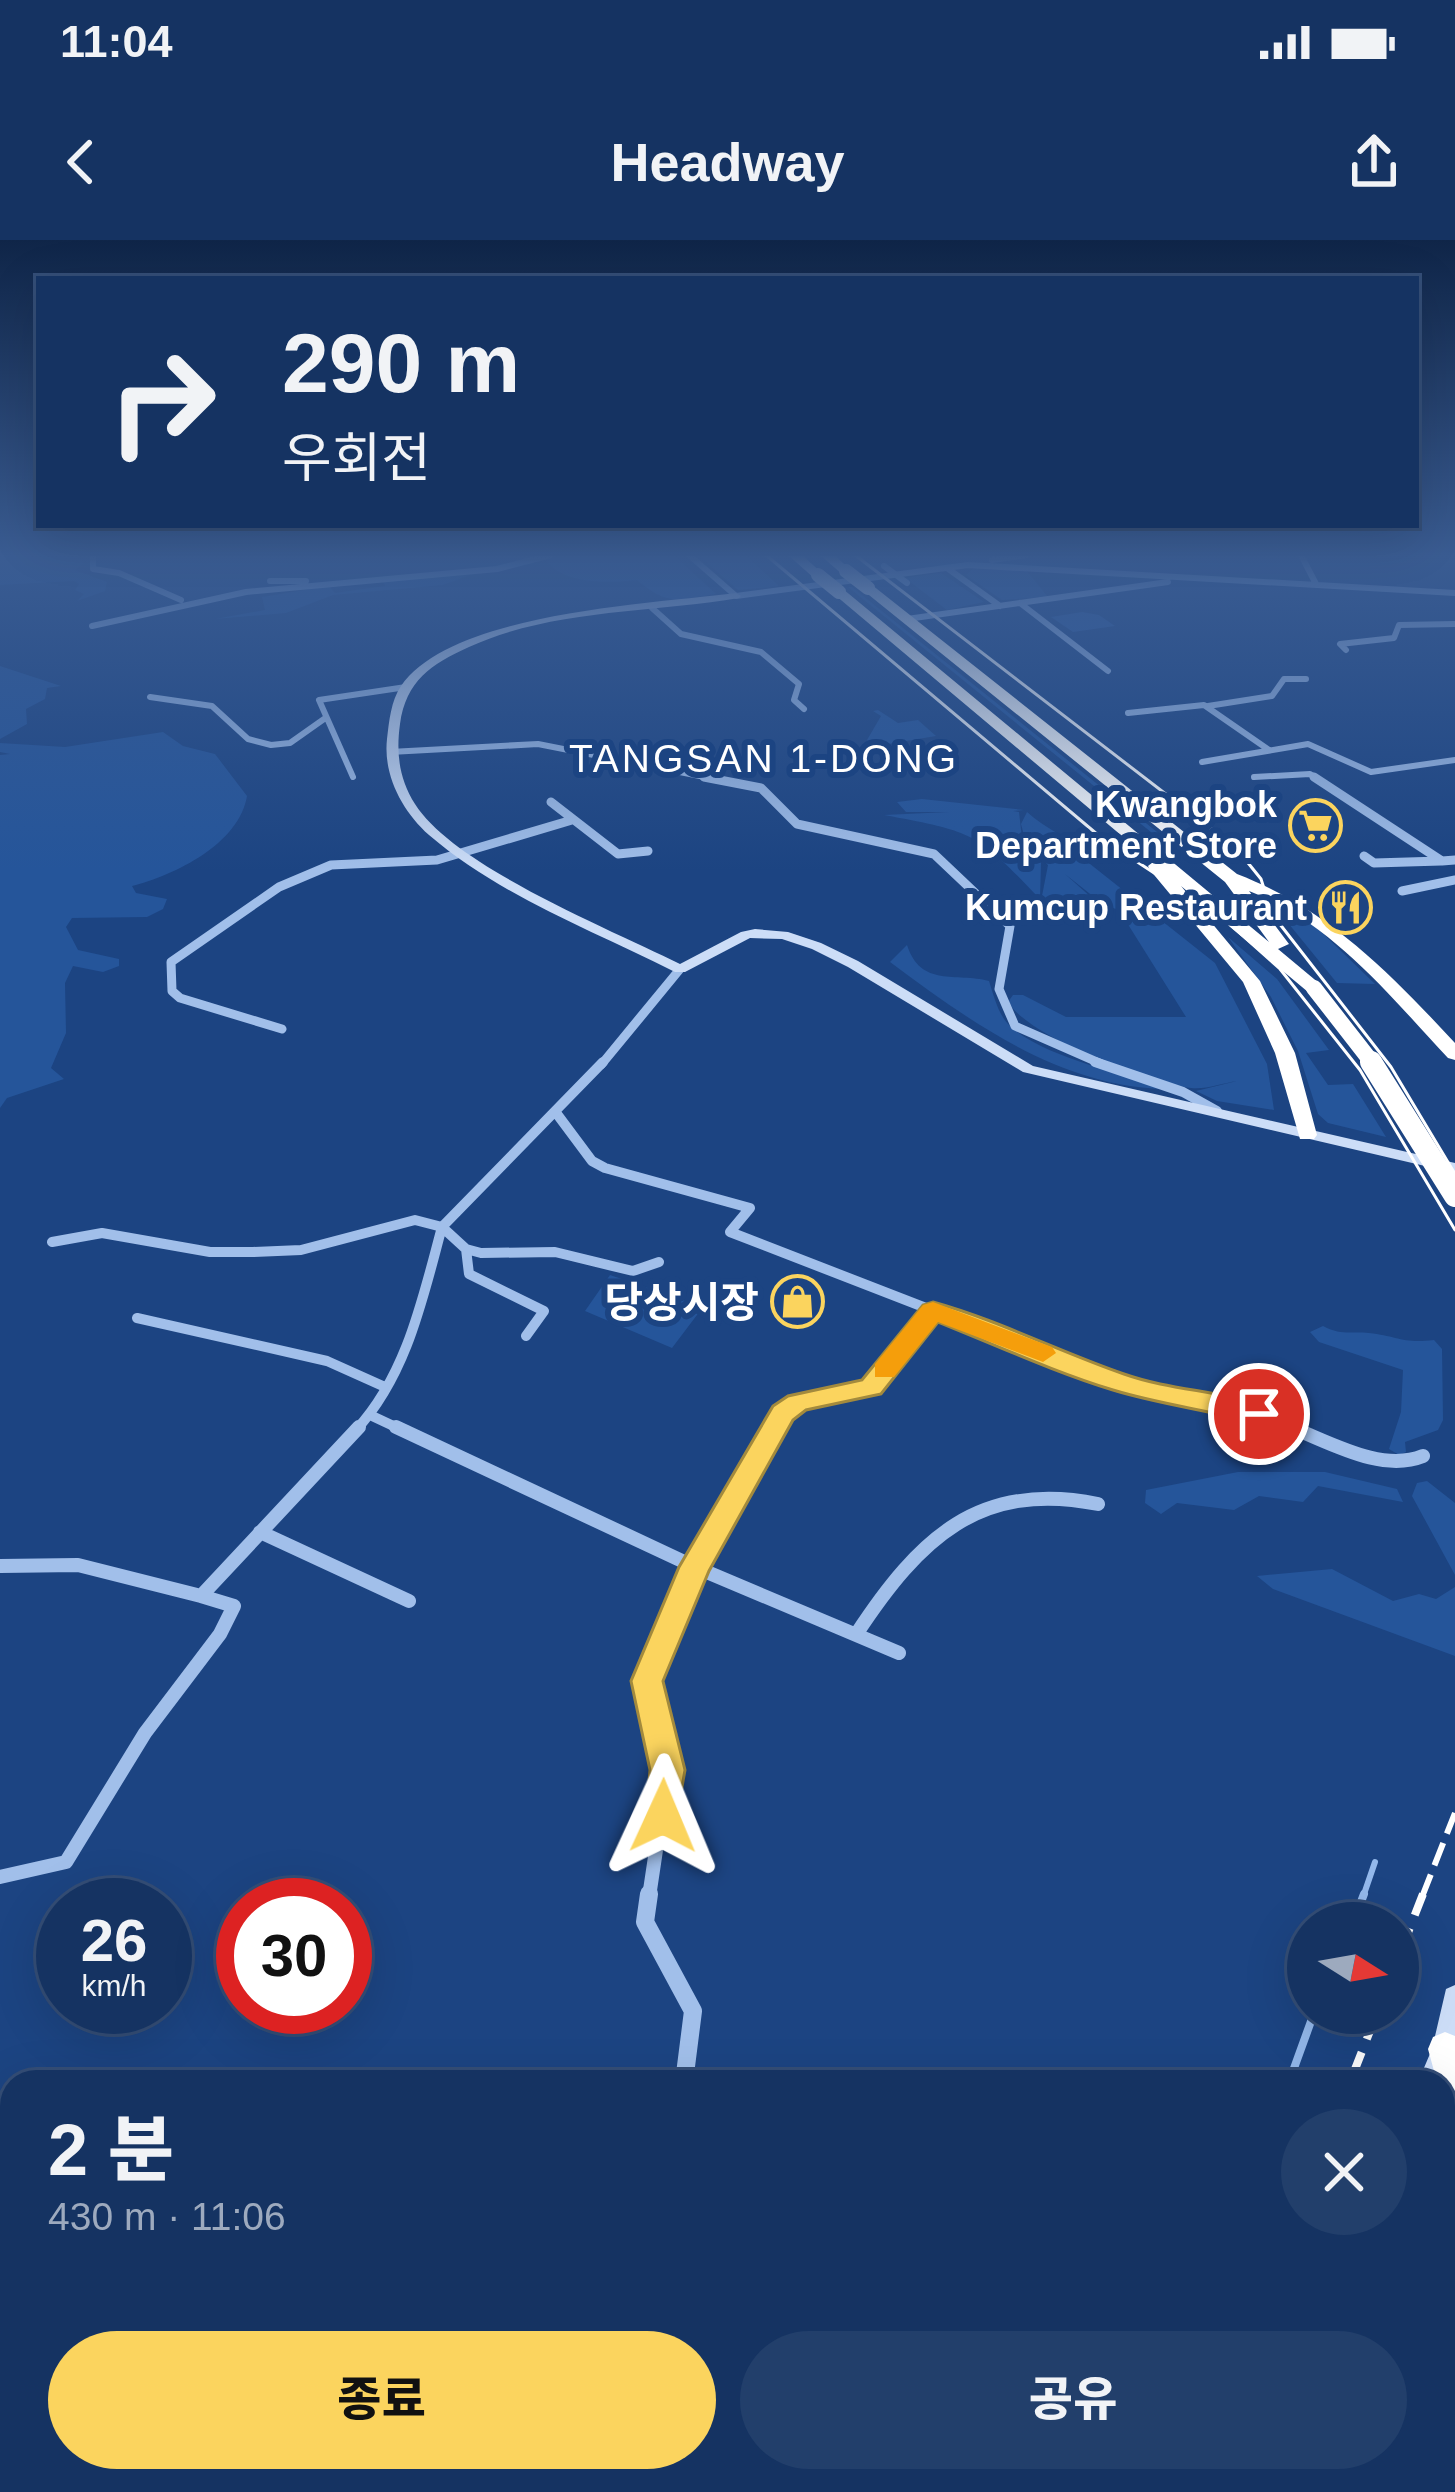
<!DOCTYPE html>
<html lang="ko">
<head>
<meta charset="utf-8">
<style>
	body { margin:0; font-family:Arial,"Noto Sans KR",sans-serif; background:#223f6b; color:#f1f3f6; height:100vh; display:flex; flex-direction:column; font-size:45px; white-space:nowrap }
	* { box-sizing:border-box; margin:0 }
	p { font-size:39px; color:#9daabe }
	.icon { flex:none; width:66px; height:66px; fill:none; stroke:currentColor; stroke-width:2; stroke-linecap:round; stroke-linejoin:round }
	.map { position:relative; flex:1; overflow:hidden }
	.panel { position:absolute; left:0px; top:1830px; width:1455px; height:423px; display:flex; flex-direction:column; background:#153362; border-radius:36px 36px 0 0; box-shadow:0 12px 48px #0002,0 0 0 3px #344e77 }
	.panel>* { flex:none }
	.top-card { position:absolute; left:36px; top:36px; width:1383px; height:252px; border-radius:0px; box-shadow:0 12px 48px #0002,0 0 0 3px #344e77; background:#153362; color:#f1f3f6; overflow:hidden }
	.needle { width:78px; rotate:101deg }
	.fabs { position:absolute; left:1287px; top:1662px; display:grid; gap:24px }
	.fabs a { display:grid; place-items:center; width:132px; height:132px; border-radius:50%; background:#153362; box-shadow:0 12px 48px #0002,0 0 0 3px #344e77; font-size:60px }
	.speed { position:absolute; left:36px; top:1638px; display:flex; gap:24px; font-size:60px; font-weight:700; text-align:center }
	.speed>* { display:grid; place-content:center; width:156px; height:156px; border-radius:50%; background:#153362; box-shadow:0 12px 48px #0002,0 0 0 3px #344e77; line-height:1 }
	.speed small { font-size:30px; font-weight:400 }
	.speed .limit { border:18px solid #d22; background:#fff; color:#111 }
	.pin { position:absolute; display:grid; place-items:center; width:102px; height:102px; color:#fff; margin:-51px; border:6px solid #fff; border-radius:50%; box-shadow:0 3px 12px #0007 }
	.me { position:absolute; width:132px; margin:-66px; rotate:1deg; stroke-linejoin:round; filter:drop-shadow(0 0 9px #0008) }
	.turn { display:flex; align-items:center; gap:42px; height:252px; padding:0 48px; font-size:54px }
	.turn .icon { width:156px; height:156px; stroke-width:2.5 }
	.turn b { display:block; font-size:84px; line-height:102px }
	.round { display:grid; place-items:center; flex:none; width:126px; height:126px; border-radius:63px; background:#223f6b }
	.headline { display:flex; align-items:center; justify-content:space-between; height:204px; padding:0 48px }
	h1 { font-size:72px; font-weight:800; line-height:90px }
	.primary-button { display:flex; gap:24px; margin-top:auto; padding:24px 48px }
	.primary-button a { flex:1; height:138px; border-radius:72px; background:#fbd45e; color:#111; font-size:48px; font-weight:800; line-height:138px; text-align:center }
	.primary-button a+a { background:#223f6b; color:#f1f3f6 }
	.status { display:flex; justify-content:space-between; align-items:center; height:84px; padding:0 60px; background:#153362; direction:ltr }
	.status svg { height:33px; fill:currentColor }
	header { display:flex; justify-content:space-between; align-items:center; height:156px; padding:0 48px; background:#153362; font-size:54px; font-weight:800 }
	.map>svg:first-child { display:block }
	.green { fill:#25559a }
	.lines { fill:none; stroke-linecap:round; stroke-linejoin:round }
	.stream-far1 { stroke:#94b9ec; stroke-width:6 }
	.stream { stroke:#94b9ec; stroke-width:8 }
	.building { fill:#2b5aa0 }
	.street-far4 { stroke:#a1bfea; stroke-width:6 }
	.street-far3 { stroke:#a1bfea; stroke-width:9 }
	.street-far2 { stroke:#a1bfea; stroke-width:10 }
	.street-far1 { stroke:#a1bfea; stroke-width:14 }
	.street { stroke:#a1bfea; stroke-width:18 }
	.secondary { fill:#ccddf7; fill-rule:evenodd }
	.highway { fill:#fff; fill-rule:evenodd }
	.tram { stroke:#fff; stroke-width:3 }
	.rail-far1 { stroke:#fff; stroke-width:6; stroke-dasharray:24 10; stroke-linecap:butt }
	.rail { stroke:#fff; stroke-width:8; stroke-dasharray:32 14; stroke-linecap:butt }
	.street-bridge { stroke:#a1bfea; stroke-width:6 }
	.highway-bridge-far2 { stroke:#fff; stroke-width:14 }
	.highway-bridge-far1 { stroke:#fff; stroke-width:16 }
	.highway-bridge { stroke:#fff; stroke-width:22 }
	.route { fill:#fbd45e; stroke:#a38a3d; stroke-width:3 }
	.slow { fill:#f59e0b }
	.labels { text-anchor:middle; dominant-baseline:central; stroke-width:12; stroke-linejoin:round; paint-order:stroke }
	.far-poi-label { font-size:36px; font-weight:bold; fill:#fff; stroke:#1c4482; text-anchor:end }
	.far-quarter-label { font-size:39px; letter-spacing:3px; fill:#fff; stroke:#1c4482 }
	.poi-label { font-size:42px; font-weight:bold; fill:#fff; stroke:#1c4482; text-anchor:end }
</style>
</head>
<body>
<div class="status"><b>11:04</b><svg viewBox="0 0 49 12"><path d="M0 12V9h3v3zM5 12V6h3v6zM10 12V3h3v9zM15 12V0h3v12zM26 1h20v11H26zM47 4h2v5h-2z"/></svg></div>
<header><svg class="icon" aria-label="back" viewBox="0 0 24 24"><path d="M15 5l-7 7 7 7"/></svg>Headway<svg class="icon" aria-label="share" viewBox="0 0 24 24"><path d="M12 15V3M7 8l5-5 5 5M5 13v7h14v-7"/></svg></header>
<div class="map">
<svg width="1455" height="2252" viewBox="0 0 1455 2252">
	<rect width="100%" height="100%" fill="#1c4482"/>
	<path class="green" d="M0 315 80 319 84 323 75 330 107 342 105 351 77 361 84 354 75 350 79 344 74 341 0 345Z
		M554 315H674L716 354C676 360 668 366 637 340 611 343 565 345 548 322Z
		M698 315H745L779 346 738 350Z
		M974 328 1026 330 1048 357 1002 360 966 335Z
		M941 333 984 362 947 370 905 338Z
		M470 335 443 345 333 355 286 373 215 379 265 370 262 357 329 346 335 353 385 346 382 339Z
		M848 347H852L1167 600 1162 601Z
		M0 426 61 446 47 448 45 459 26 469 27 484 0 499Z
		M878 470 898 483 918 480 936 496 876 506 867 500 881 476 873 471Z
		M163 492 183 506 215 514 247 556C239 604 175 635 132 646L136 653 167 659 163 669 147 677 72 678 66 687 78 710 119 719V726L103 732 73 726 65 743 66 793 51 828 64 839 7 858 0 868V515L10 514 0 512V503L65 507Z
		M922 559 1024 570 1013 571 1019 572 1023 607 1041 623 1040 659C976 592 975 592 884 575L949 572H906L897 562Z
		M1027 572C1046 589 1066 596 1085 613L1080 616 1215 723 1267 824 1274 870 1217 861 1196 851 1237 841C1223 843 1205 850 1191 848 1148 842 1030 798 1008 762L1013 755H1023L1066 777H1186L1119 670 1104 665 1065 634 1101 666 1056 677 1041 661 1048 625 1027 607 1021 584Z
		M1305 676 1375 744 1337 743 1284 678Z
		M1228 697 1277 739 1329 810 1306 813 1328 845 1353 844 1386 897 1328 883 1318 874 1298 811 1271 757Z
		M907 705C921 748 956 732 989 741 994 756 998 774 1009 785 1042 817 1127 835 1171 849 1063 849 972 783 890 722Z
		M610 1035 690 1062 700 1071 672 1108 585 1071Z
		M1323 1086C1342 1096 1350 1091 1369 1093 1397 1096 1403 1104 1434 1100L1442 1109 1443 1180 1438 1190 1405 1202 1406 1212 1399 1215 1389 1209 1401 1172 1403 1130 1319 1102 1310 1092Z
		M1238 1232H1325L1397 1249 1403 1262 1318 1246 1303 1262 1259 1256 1234 1270 1177 1263 1161 1274 1145 1263 1146 1250Z
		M1427 1241 1455 1263V1335L1412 1256 1417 1243Z
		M1332 1329 1393 1361 1419 1354 1436 1359 1455 1347V1416L1273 1349 1257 1336Z
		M1443 2001 1455 2006V2248L1434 2241H1443Z
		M12 2063V2241H1133L1173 2252H0V2065Z"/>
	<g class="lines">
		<path class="stream-far1" d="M1363 1657 1375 1622"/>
		<path class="stream" d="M1353 1683 1364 1654
			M1289 1842 1314 1773"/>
	</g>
	<path class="building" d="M1082 372 1099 375 1115 386 1073 392 1051 377Z"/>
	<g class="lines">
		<path class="street-far4" d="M93 315V329L119 333 181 360
			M689 315 736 356 968 325 1455 353
			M1301 315 1316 344
			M992 320 1027 315
			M947 328 1000 366
			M270 341H306
			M1020 363 1108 431
			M652 368 681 394 761 412 799 444 794 460 804 469
			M907 379 1168 342
			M92 386 246 352 497 329 551 315
			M1346 410 1340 404 1394 398 1399 385 1455 384
			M150 457 212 466 248 499 271 505 290 503 324 479
			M1208 466 1272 456 1284 439H1306
			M1128 473 1204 465 1269 510
			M390 512 538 504 720 540
			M1202 522 1308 504 1371 532 1455 520
			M353 537 319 460 406 447
			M1254 537 1310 534 1319 540"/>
		<path class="street-far3" d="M704 537 761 548 797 584 934 614 1010 686 999 749 1015 786 1104 825
			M1314 537 1442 621 1455 620
			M551 562 618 614 648 611
			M1364 616 1374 623 1441 621
			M1402 651 1455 640
			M282 789 180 758 172 751 171 722 279 647 331 625 437 620 572 580
			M601 825 680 729"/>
		<path class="street-far2" d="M603 822 442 987 466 1009 481 1013 555 1012 633 1031 659 1022
			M1095 822 1183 852 1217 871
			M557 874 592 921 605 928 750 968 730 992 1117 1142 1176 1158 1221 1161 1298 1190
			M52 1002 102 993 210 1012H253L301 1010 415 980 442 987C423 1057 407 1135 356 1190
			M466 1009 469 1034 544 1071 526 1096
			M137 1078 327 1121 385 1147
			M370 1175 402 1190
			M772 1190 798 1163 871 1147 933 1071"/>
		<path class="street-far1" d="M396 1187 695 1327 899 1413
			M1290 1187C1330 1202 1381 1233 1423 1216
			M260 1292 409 1361
			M0 1326 78 1325 201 1356 359 1187
			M857 1393C919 1299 979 1240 1098 1264
			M0 1637 66 1622 145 1493 220 1394 234 1366 201 1356
			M649 1657 668 1530 647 1441 695 1327 774 1187"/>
		<path class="street" d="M649 1654 645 1682 693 1771 684 1842"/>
		<path class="secondary" d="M736 353 741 356 739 358C651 373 552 369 469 407 431 424 406 441 400 484 396 513 399 539 415 564 455 627 610 689 680 724L741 692 755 689 788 692 821 703 858 721 1033 826 1455 923V933L1023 832 848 727 812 709 782 699 750 698 685 732H675C592 690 500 656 429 595 402 571 383 535 387 499 389 481 391 461 401 446 452 372 652 364 736 353Z
			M1455 1745V1816L1443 1844V1842H1418L1432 1809 1446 1749Z
			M12 2007V2035L0 2036V2008Z
			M1291 2241H1354L1359 2252H1296Z"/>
		<path class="highway" d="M788 315H802L824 335 814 338Z
			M820 315H834L852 331 842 334Z
			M864 345H872L1237 634C1328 669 1390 733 1455 803V820L1448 818C1390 756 1331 682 1249 651L1289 704 1278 709 1320 744V752H1308L1181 646 1260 741 1295 813 1317 895 1314 899H1300L1275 813 1243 742 1150 630 1148 626 1153 622 835 355V349H843L1269 702 1225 642 864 351Z
			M1445 1792 1455 1796V1861L1443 1856V1842H1437L1428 1809 1433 1797Z
			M1443 1950 1455 1955V1991L1443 1986Z"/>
		<path class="tram" d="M766 315 1104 600 1224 679 1280 729 1360 830 1455 990
			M855 315 1236 608 1261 639 1272 674 1391 827 1455 934"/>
		<path class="rail-far1" d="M1422 1657 1455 1573"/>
		<path class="rail" d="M1398 1718 1423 1654
			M1350 1842 1377 1773
			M1188 2252 1192 2241"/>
		<path class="street-bridge" d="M884 326 907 343"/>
		<path class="highway-bridge-far2" d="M846 331 868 348
			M818 335 839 352"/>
		<path class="highway-bridge-far1" d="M1314 748 1374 825"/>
		<path class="highway-bridge" d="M1371 822 1455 956"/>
	</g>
	<linearGradient id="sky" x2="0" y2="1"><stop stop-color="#0f2548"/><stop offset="0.5" stop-color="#3a5c92"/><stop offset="1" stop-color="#3a5c92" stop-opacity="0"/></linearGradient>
	<rect width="1455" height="631" fill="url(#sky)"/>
	<path class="route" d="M933 1062C998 1080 1060 1112 1124 1134 1172 1151 1221 1150 1269 1167L1273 1174 1259 1184C1210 1170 1162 1165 1113 1150 1054 1132 996 1105 938 1082L881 1154 806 1170 793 1180 709 1331 663 1441 685 1530 675 1586 663 1591 651 1586 646 1576 650 1530 631 1441 679 1327 773 1166 788 1156 862 1140 923 1065Z"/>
	<path class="slow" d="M933 1062 1052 1107 1056 1113 1043 1122 938 1082 894 1137H875V1124L923 1065Z"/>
	<defs>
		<symbol id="supermarket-ring" viewBox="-11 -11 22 22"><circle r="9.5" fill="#1c4482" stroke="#fbd45e" stroke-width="1.5"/><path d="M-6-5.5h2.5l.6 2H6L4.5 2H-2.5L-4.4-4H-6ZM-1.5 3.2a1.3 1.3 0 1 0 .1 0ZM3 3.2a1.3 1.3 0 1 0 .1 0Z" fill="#fbd45e"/></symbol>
		<symbol id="restaurant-ring" viewBox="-11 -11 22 22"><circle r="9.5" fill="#1c4482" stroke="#fbd45e" stroke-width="1.5"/><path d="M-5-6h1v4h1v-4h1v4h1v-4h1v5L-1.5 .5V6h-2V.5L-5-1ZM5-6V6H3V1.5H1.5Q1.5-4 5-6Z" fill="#fbd45e"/></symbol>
		<symbol id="shop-ring" viewBox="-11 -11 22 22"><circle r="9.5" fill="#1c4482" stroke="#fbd45e" stroke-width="1.5"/><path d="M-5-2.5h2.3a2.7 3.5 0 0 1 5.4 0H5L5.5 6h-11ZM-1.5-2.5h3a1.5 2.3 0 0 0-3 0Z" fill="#fbd45e"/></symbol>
	</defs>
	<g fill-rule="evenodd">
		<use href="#supermarket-ring" x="1286" y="556" width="59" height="59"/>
		<use href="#restaurant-ring" x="1316" y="638" width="59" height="59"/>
		<use href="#shop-ring" x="768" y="1032" width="59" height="59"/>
	</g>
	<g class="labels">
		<g class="far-poi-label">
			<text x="1277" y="564">Kwangbok<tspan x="1277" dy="41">Department Store</tspan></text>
			<text x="1307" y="667">Kumcup Restaurant</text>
		</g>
		<g class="far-quarter-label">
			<text x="764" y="518">TANGSAN 1-DONG</text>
		</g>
		<g class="poi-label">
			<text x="759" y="1062">당상시장</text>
		</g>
	</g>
</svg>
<div class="fabs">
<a><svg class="needle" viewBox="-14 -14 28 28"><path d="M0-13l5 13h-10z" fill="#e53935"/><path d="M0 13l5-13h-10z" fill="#9daabe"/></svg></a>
</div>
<div class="speed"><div>26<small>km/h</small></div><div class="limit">30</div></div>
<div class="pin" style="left:1259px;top:1174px;background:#d93025"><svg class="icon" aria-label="arrive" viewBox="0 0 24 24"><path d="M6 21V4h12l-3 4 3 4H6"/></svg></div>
<svg class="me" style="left:663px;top:1576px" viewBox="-20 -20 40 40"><path d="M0-17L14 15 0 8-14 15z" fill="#fbd45e" stroke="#fff" stroke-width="4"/></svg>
<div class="top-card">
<div class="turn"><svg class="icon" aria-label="right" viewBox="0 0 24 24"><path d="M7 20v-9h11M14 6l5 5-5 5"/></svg><div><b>290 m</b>우회전</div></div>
</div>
<section class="panel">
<div class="headline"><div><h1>2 분</h1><p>430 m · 11:06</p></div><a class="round"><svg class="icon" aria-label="close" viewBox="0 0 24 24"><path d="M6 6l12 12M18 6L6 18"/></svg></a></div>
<div class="primary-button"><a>종료</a><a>공유</a></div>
</section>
</div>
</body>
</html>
